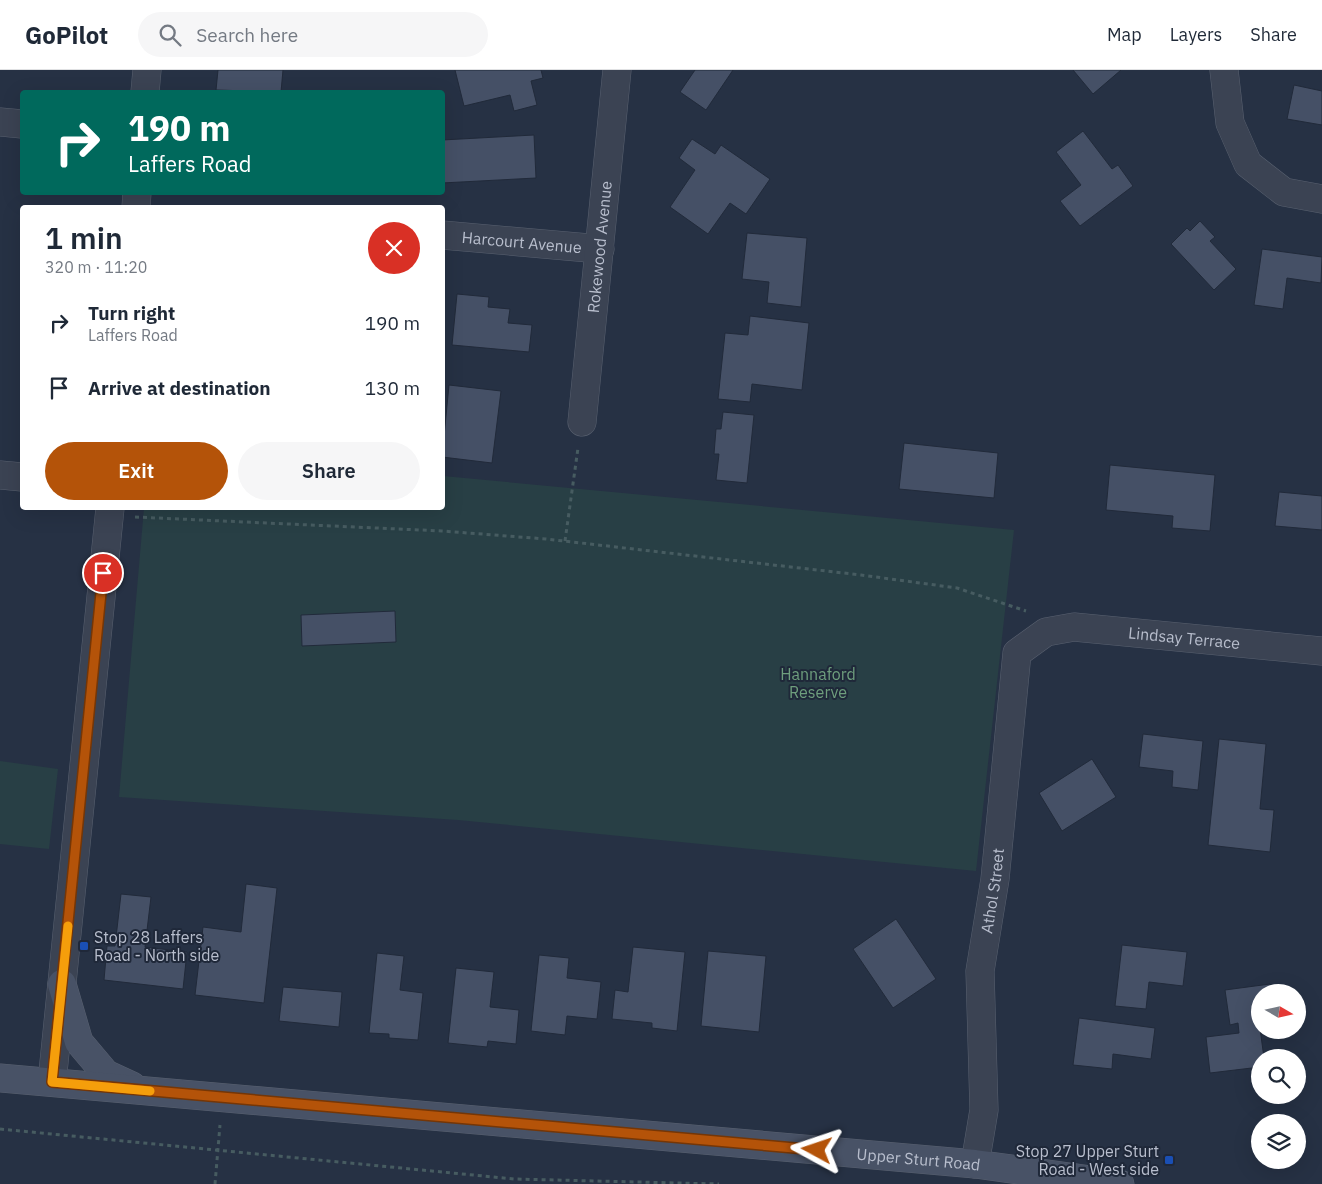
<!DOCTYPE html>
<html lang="en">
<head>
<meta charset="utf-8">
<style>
	body { margin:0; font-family:"IBM Plex Sans",sans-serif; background:#f6f6f7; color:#1f2937; height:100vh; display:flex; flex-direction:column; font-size:19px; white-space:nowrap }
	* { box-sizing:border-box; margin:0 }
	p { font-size:16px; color:#747a83 }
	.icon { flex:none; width:28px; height:28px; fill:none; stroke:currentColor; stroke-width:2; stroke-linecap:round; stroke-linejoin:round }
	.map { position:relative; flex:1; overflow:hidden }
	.panel { position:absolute; left:20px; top:135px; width:425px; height:305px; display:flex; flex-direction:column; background:#fff; border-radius:5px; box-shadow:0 5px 20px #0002 }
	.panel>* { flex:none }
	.guide { position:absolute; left:20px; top:20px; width:425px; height:105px; border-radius:5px; box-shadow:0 5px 20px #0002; background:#00695c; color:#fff; overflow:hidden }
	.needle { width:32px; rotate:99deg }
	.tools { position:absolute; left:1251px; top:914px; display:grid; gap:10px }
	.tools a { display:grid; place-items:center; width:55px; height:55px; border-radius:50%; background:#fff; box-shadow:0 5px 20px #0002; font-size:25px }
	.pin { position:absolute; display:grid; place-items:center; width:42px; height:42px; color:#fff; margin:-21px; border:2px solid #fff; border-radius:50%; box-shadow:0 1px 5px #0007 }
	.me { position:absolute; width:55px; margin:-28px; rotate:275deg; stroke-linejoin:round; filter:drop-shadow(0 0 4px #0008) }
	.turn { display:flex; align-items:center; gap:18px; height:105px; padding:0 25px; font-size:22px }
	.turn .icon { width:65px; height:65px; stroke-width:2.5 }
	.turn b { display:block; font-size:35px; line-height:42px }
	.round { display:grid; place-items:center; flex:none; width:52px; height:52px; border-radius:26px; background:#f6f6f7 }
	.overview { display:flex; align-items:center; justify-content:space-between; height:85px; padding:0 25px }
	h1 { font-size:30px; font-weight:600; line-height:38px }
	.primary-button { display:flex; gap:10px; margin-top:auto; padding:10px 25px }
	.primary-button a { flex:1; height:58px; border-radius:30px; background:#b45309; color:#fff; font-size:20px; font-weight:600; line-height:58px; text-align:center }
	.primary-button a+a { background:#f6f6f7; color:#1f2937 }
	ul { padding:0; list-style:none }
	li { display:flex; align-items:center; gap:15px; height:65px; padding:0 25px }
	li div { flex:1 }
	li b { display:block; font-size:19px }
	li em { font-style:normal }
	header { display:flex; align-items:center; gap:30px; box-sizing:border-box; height:70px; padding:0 25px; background:#fff; border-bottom:1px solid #e0e1e3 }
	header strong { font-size:24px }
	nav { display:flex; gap:28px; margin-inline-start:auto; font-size:18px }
	.search { width:350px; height:45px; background:#f6f6f7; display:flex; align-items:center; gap:12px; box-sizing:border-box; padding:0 18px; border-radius:28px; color:#747a83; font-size:19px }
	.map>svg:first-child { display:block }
	.green { fill:#283f45 }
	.building { fill:#455066; stroke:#212a3a }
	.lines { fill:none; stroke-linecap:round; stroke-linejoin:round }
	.street-casing { stroke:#596170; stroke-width:29 }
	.secondary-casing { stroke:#596170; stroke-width:29 }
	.path { stroke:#475c61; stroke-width:3; stroke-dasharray:4 4; stroke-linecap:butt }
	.street { stroke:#3b4353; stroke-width:28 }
	.secondary { stroke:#485266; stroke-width:28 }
	.route-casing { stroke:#753606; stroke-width:12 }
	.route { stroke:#b45309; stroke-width:9 }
	.slow { stroke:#f59e0b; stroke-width:9 }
	.transit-dot { fill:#1a4fb4; stroke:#1f2839; stroke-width:2 }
	.labels { text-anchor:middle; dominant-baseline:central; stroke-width:4; stroke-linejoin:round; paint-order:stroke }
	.street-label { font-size:16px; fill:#b8becd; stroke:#1f2839 }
	.park-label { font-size:16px; fill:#6e9e7d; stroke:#1f2839 }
	.poi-label { font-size:16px; fill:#b8becd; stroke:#1f2839; text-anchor:start }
</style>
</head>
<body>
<header>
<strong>GoPilot</strong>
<div class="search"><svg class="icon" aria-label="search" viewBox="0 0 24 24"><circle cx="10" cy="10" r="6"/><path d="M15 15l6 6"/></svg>Search here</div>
<nav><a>Map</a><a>Layers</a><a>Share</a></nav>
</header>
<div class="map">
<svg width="1322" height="1114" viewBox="0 0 1322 1114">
	<rect width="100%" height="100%" fill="#263144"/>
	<path class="green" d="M443 406 1014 460 976 801 458 750 119 727 144 438H442Z
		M0 691 58 699 49 779 0 774Z"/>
	<path class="building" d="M218 0H283L281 22 216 20Z
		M455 0H541L543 8 531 11 537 35 514 41 510 25 464 36Z
		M695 0H733L706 40 680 22Z
		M1073 0H1121L1093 24Z
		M1294 15 1322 21V55L1287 49Z
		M1083 61 1112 99 1118 95 1133 116 1080 156 1060 131 1081 115 1056 82Z
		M534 65 536 108 442 113V70Z
		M692 69 715 84 721 75 770 109 746 144 730 133 708 164 670 137 695 100 679 88Z
		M1200 151 1215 167 1210 171 1236 199 1214 220 1171 174 1187 158 1190 161Z
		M747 163 807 168 801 237 767 233 769 212 742 209Z
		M1262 179 1322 187 1321 213 1287 208 1283 239 1254 235Z
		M457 224 489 227 488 237 510 239 508 253 532 255 529 282 452 275Z
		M750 246 809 253 802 320 752 314 750 332 718 329 725 263 748 265Z
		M449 315 501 321 492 393 442 387Z
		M723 342 754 345 747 413 716 410 719 384H714L716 359H721Z
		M904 373 998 383 994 428 899 419Z
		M1110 395 1215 405 1210 461 1172 458 1173 446 1106 440Z
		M1279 422 1322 426V460L1275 456Z
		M395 541 396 572 302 576 301 545Z
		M1143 664 1203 671 1198 720 1172 717 1173 701 1139 697Z
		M1219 669 1266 674 1260 739 1274 740 1270 782 1208 775Z
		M1092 689 1116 727 1062 761 1039 723Z
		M246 814 277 818 264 933 195 925 203 857 241 862Z
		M121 824 151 827 145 877 187 882 183 919 104 910 107 876H115Z
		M896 849 936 909 893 938 853 879Z
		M1122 875 1187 882 1183 916 1149 912 1146 939 1115 936Z
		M633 877 685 882 677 961 652 958V953L612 949 615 920 628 922Z
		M708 881 766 886 759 962 701 956Z
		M377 883 404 886 400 920 423 923 418 970 389 968V964L369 963Z
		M539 885 569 888 567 908 601 912 597 949 567 946 565 965 531 961Z
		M456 898 494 902 490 937 519 940 516 974 488 971 487 977 448 973Z
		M1270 914 1271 922H1260L1259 951 1264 988H1260V997L1210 1003 1206 967 1239 963 1238 953 1230 955 1225 920Z
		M283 917 342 922 339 957 279 951Z
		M1079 948 1155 958 1151 989 1113 984 1112 999 1073 995Z"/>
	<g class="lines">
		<defs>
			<g id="street">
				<path d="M1224 0 1230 53 1248 94 1284 122 1322 129"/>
				<path d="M145 22 147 0"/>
				<path d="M0 52 22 54"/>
				<path d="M136 138 137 122"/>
				<path id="s1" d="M442 165 600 179"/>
				<path id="s2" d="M582 352 617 0"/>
				<path d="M0 405 22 407"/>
				<path d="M52 1012 110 438"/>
				<path id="s3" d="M975 1094 984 1040 980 901 995 809 1017 583 1046 562 1074 557 1322 581"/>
			</g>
			<g id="secondary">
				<path d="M62 914 79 972 106 1004 132 1016"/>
				<path id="s4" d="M0 1008 975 1094 1120 1114"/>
			</g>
		</defs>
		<use href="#street" class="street-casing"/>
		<use href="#secondary" class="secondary-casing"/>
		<path class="path" d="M135 447 442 461 546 469 861 505 957 518 1026 541
			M565 471 578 378
			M0 1059 514 1109 719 1114
			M215 1114 220 1055"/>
		<use href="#street" class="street"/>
		<use href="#secondary" class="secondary"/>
	</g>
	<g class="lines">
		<defs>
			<path id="route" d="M103 503 52 1012 817 1080"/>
		</defs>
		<use href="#route" class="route-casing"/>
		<use href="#route" class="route"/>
		<path class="slow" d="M68 856 52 1012 150 1021"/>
	</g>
	<g class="transit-dot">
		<rect x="79" y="871" width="10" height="10" rx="2.5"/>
		<rect x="1164" y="1085" width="10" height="10" rx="2.5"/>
	</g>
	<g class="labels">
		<g class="street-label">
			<text stroke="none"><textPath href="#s1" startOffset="80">Harcourt Avenue</textPath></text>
			<text stroke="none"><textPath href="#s2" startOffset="176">Rokewood Avenue</textPath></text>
			<text stroke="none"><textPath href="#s3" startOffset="689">Lindsay Terrace</textPath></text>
			<text stroke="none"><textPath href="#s3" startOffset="275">Athol Street</textPath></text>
			<text stroke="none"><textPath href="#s4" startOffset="922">Upper Sturt Road</textPath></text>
		</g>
		<g class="park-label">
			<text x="818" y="604">Hannaford<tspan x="818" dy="18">Reserve</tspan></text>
		</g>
		<g class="poi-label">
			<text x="94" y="867">Stop 28 Laffers<tspan x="94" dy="18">Road - North side</tspan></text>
			<text x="1159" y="1081" text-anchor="end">Stop 27 Upper Sturt<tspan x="1159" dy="18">Road - West side</tspan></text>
		</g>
	</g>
</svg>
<div class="tools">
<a><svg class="needle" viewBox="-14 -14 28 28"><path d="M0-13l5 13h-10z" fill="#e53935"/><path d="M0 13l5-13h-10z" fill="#747a83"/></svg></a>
<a><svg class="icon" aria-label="search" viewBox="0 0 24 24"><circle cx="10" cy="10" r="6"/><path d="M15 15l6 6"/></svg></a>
<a><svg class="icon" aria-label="layers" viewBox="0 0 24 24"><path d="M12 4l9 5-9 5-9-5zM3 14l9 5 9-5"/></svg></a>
</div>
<div class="pin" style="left:103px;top:503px;background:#d93025"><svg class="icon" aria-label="arrive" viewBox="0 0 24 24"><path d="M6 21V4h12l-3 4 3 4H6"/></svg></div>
<svg class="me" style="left:817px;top:1080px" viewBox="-20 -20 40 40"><path d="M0-17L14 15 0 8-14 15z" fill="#b45309" stroke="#fff" stroke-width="4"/></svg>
<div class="guide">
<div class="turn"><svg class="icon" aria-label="right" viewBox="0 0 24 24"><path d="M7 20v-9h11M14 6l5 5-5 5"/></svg><div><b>190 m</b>Laffers Road</div></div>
</div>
<section class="panel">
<div class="overview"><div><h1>1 min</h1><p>320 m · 11:20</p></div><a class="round" style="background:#d93025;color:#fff"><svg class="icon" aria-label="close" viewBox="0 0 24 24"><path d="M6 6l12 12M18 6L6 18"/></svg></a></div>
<ul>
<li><svg class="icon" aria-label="right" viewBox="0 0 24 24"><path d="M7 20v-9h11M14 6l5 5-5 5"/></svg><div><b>Turn right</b><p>Laffers Road</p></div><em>190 m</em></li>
<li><svg class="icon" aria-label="arrive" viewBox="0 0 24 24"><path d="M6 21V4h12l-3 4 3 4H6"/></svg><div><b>Arrive at destination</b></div><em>130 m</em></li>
</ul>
<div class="primary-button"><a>Exit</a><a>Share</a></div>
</section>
</div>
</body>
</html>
